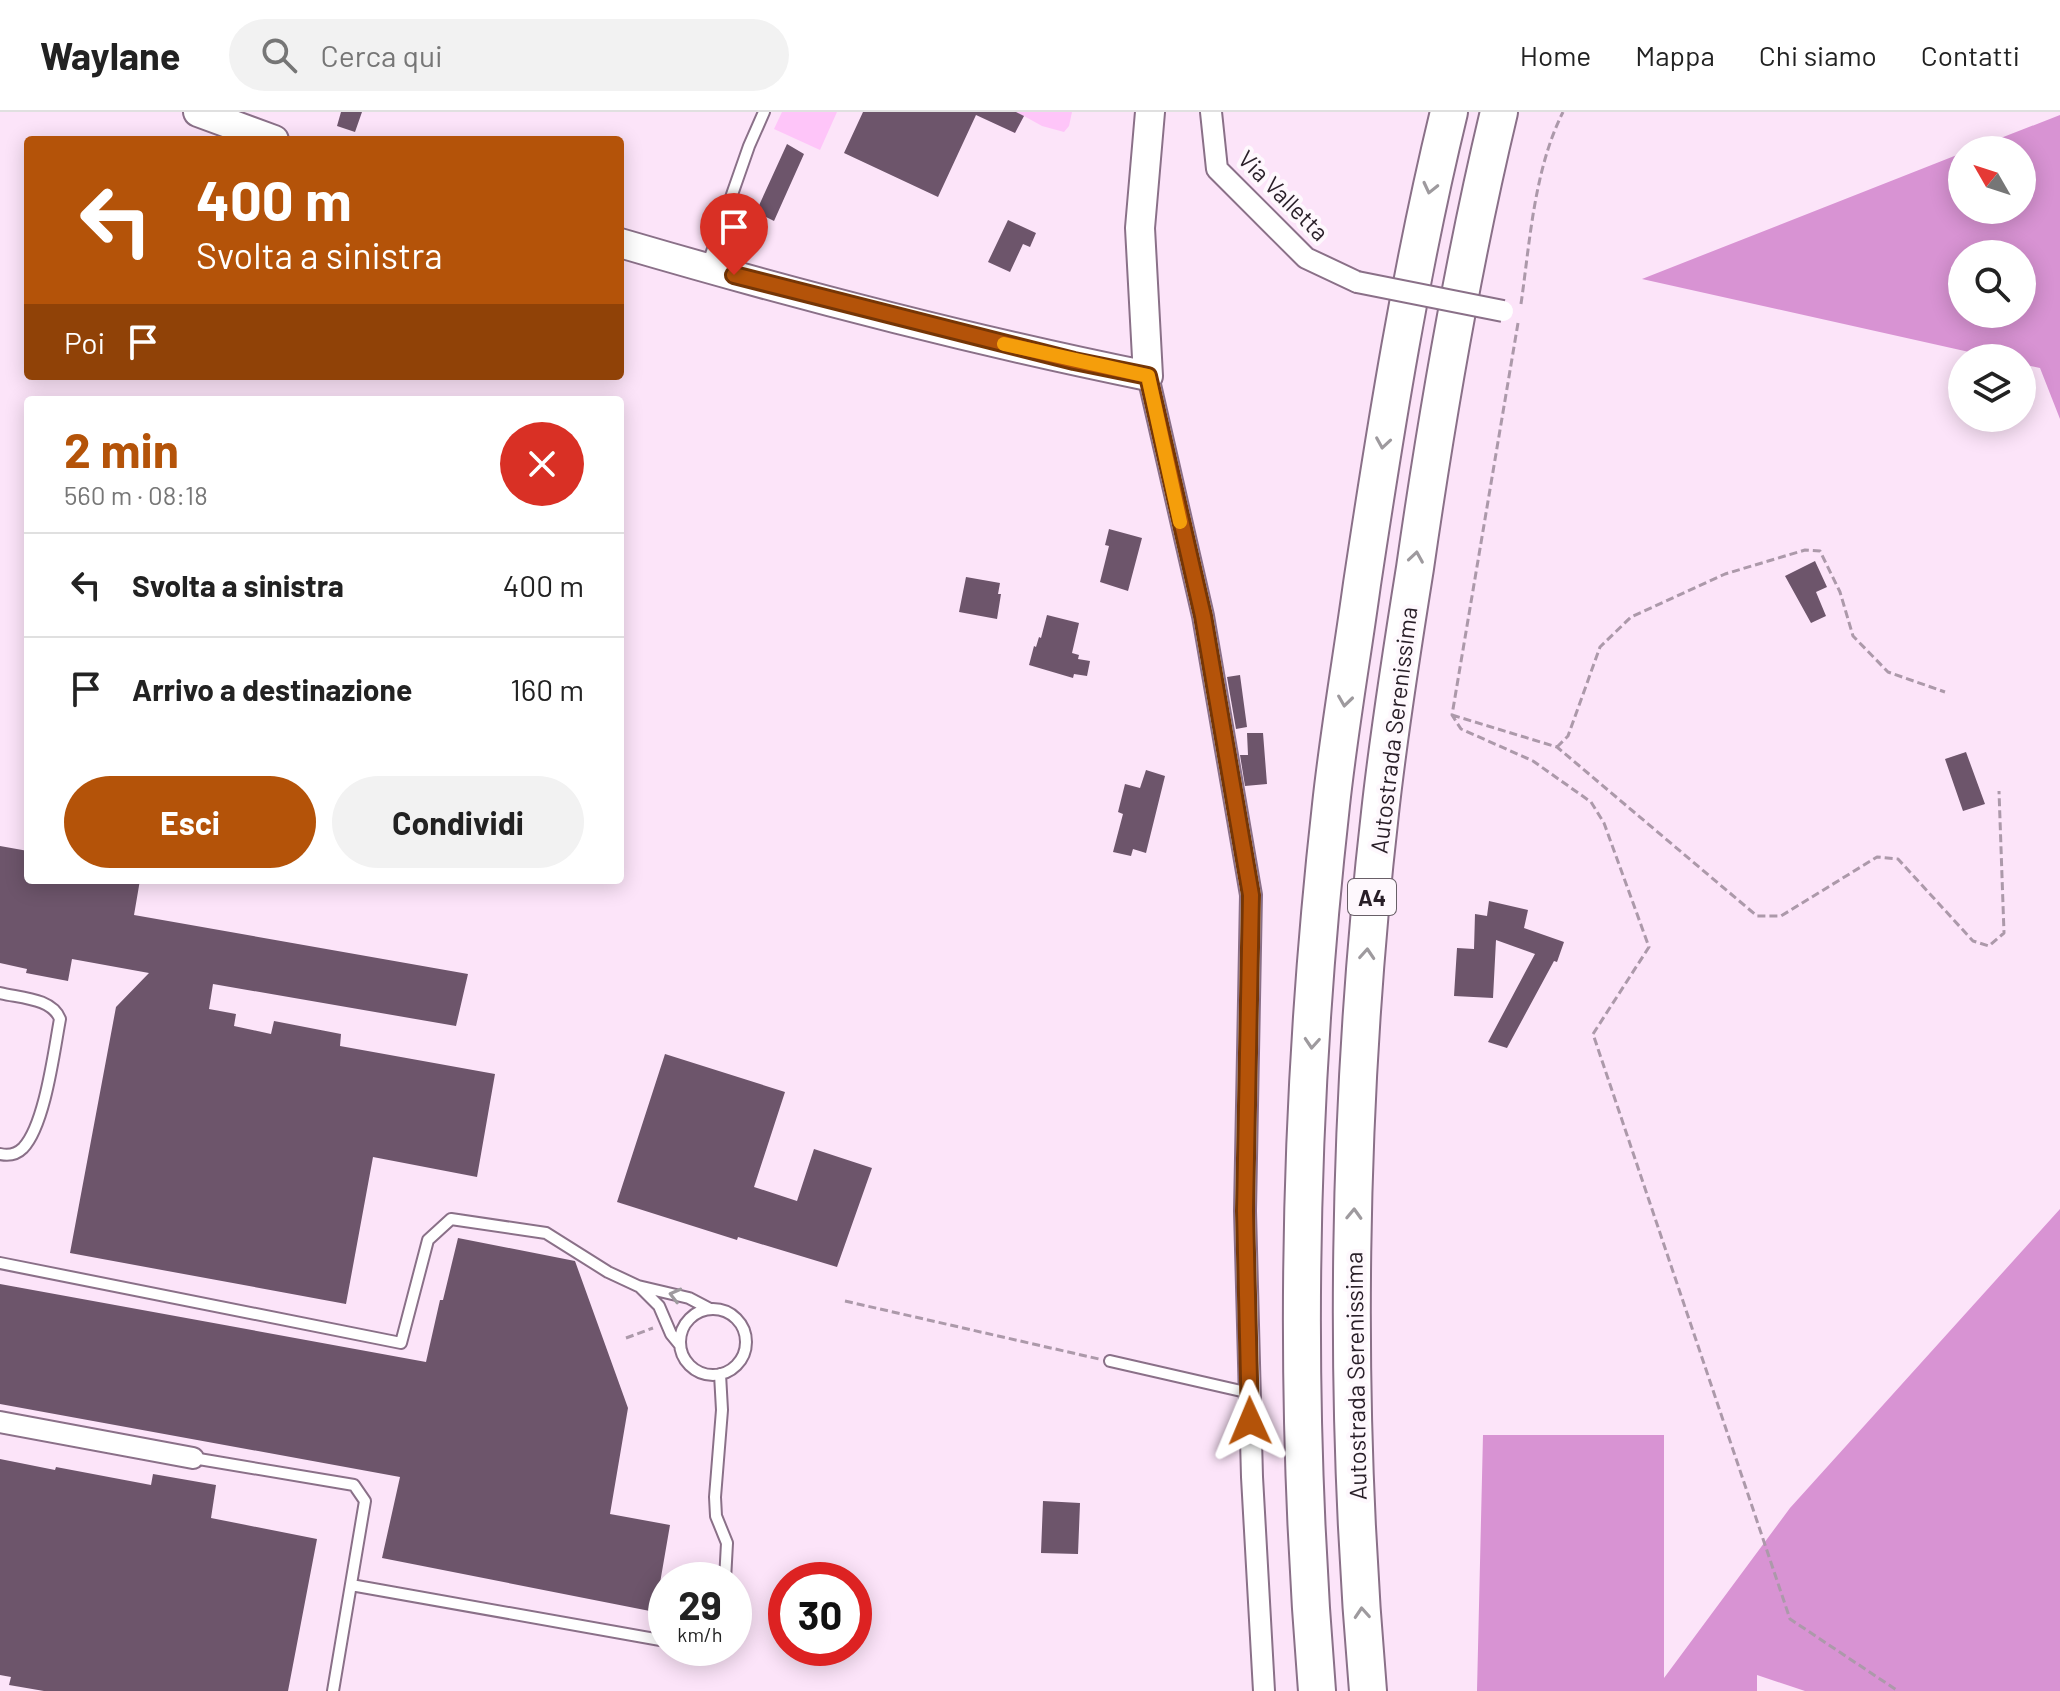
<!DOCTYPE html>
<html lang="it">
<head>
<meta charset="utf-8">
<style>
	body { margin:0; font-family:Barlow,sans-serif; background:#f2f2f2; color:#222; height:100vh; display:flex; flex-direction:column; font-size:30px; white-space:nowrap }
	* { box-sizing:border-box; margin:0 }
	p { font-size:26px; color:#767676 }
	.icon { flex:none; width:44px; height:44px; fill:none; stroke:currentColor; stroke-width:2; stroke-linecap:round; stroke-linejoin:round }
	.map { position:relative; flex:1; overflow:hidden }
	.drawer { position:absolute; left:24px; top:284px; width:600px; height:488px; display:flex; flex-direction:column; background:#fff; border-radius:8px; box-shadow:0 4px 20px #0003 }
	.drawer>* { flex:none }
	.hud { position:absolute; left:24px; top:24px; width:600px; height:244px; border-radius:8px; box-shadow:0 4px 20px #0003; background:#b45309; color:#fff; overflow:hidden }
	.needle { width:52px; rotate:309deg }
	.tools { position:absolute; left:1948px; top:24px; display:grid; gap:16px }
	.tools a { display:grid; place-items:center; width:88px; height:88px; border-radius:50%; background:#fff; box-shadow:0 4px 20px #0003; font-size:40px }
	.speed { position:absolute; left:648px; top:1450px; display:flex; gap:16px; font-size:40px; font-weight:700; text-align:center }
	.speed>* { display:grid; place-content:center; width:104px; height:104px; border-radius:50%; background:#fff; box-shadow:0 4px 20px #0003; line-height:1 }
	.speed small { font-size:20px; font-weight:400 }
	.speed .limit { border:12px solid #d22; background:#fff; color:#111 }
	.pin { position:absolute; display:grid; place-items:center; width:68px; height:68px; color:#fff; margin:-82px -34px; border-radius:50% 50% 50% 0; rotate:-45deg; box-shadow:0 0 8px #0007 }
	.pin .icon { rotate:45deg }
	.me { position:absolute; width:88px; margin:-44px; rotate:359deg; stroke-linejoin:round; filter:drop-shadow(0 0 6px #0008) }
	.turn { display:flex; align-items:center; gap:28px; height:168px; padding:0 40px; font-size:36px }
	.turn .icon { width:104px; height:104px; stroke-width:2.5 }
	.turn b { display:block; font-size:56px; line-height:68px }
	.then { display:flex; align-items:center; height:76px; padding:0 40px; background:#0003; gap:16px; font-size:30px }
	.round { display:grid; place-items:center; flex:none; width:84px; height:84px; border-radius:42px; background:#f2f2f2 }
	.head { display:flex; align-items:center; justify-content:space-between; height:136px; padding:0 40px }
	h1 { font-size:48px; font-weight:700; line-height:60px; color:#b45309 }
	.cta { display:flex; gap:16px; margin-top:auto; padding:16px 40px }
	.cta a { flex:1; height:92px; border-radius:48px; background:#b45309; color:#fff; font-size:32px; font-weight:700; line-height:92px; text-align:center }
	.cta a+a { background:#f2f2f2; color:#222 }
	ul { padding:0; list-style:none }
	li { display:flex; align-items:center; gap:24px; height:104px; padding:0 40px; border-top:2px solid #e0e0e0 }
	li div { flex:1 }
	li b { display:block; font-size:30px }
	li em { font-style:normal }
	header { display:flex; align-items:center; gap:48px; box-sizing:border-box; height:112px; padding:0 40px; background:#fff; border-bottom:2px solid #e0e0e0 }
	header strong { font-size:38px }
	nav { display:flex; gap:44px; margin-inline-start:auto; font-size:28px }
	.search { width:560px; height:72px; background:#f2f2f2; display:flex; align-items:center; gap:20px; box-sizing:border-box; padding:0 28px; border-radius:44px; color:#767676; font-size:30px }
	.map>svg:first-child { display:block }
	.green { fill:#fec5f9 }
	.forest { fill:#d893d3; fill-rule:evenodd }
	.building { fill:#6d556b }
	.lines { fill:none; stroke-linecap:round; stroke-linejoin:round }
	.lane-casing { stroke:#8a7088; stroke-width:14 }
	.street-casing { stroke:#8a7088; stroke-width:24 }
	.secondary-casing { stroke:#8a7088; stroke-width:32 }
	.highway-casing { stroke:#8a7088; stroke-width:40 }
	.path { stroke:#ac99aa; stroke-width:3; stroke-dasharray:8 4; stroke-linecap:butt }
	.lane { stroke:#fff; stroke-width:10 }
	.street { stroke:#fff; stroke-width:20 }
	.secondary { stroke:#fff; stroke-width:28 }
	.highway { stroke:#fff; stroke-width:36 }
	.street-bridge-casing { stroke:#8a7088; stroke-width:24; stroke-linecap:butt }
	.street-bridge { stroke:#fff; stroke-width:20 }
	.oneway { stroke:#9e9a9e }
	.route-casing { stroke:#753606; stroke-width:20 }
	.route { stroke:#b45309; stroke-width:14 }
	.slow { stroke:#f59e0b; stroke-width:14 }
	.labels { text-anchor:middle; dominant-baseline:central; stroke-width:8; stroke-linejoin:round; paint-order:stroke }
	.shield { fill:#fef8fd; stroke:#685f67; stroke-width:2 }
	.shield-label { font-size:22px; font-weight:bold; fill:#281e27 }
	.street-label { font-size:24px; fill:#281e27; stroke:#fef8fd }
</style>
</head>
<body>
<header>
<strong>Waylane</strong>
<div class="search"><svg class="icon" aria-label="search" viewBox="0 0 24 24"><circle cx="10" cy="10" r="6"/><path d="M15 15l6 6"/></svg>Cerca qui</div>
<nav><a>Home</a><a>Mappa</a><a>Chi siamo</a><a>Contatti</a></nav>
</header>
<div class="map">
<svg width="2060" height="1579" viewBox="0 0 2060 1579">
	<rect width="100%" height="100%" fill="#fce4f9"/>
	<path class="green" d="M782 0H837L820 38 774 17Z
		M994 0H1072L1069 14 1064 20 1042 14 1024 4 1015 21 990 9Z"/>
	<path class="forest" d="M2060 3V307L2040 256 2022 252V246H1996L1642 167 1962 41V98H2022V38H1970ZM1962 142H2022V202H1962Z
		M2060 1097V1579H1805L1757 1563V1579H1477L1483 1323H1664V1566L1790 1396Z"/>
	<path class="building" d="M341 0H362L355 20 337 14Z
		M863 0H1016L1024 4 1015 21 976 3 938 85 844 41Z
		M787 32 804 42 774 109 756 100Z
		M1008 108 1036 121 1030 135 1023 132 1010 160 988 150Z
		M1109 417 1142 426 1128 479 1100 470 1109 434 1105 433Z
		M1815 449 1827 475 1816 480 1826 504 1811 511 1785 464Z
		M966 465 1000 471 998 482H1001L997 507 959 500Z
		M1047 503 1079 511 1072 541 1079 543 1078 547 1090 549 1087 564 1074 562 1073 566 1029 553 1034 534 1036 535 1039 525 1041 526Z
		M1240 563 1247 615 1236 617 1227 565Z
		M1247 621H1263L1267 672 1245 674 1240 643H1248Z
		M1966 640 1985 692 1963 699 1945 647Z
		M1146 658 1165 664 1146 741 1133 737 1131 744 1113 740 1123 702 1118 700 1125 672 1140 676Z
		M0 734 28 739V768H140L134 803 468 862 456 914 213 872 209 897 236 902 234 914 271 922 274 909 341 922 340 934 495 962 477 1065 373 1045 346 1192 70 1141 116 895 149 861 72 847 68 869 26 861 27 857 0 851Z
		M1489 789 1528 798 1524 816 1564 830 1557 850 1554 849 1507 936 1488 930 1535 842 1496 828 1493 886 1454 884 1457 836 1474 837 1475 802 1487 804Z
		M665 942 785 980 754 1075 797 1089 814 1037 872 1056 837 1155 738 1125 737 1128 617 1090Z
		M458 1126 575 1149 628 1296 610 1402 670 1413 655 1500 382 1446 400 1365 0 1292V1172L426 1250 440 1188H443Z
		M0 1347 55 1358 56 1355 151 1373 153 1362 216 1373 211 1406 317 1427 288 1579H44L9 1573 11 1565 0 1563Z
		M1043 1389 1080 1391 1078 1442 1041 1441Z"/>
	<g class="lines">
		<defs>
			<path id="lane" d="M707 154 749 34 764 0
				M0 881C20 886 52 886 60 907 54 939 45 1013 23 1036 17 1042 9 1044 0 1042
				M0 1151 401 1231 428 1128 451 1107 546 1121 608 1160 638 1174 689 1186 710 1197
				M640 1175 659 1194 671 1222 680 1233
				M680 1230a33 33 0 1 1 66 0a33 33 0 1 1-66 0Z
				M1110 1249 1250 1281
				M720 1262 722 1298 715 1385 716 1404 727 1431 725 1468
				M193 1346 354 1373 365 1389 333 1579
				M351 1473 666 1529"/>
			<path id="street" d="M1211 0 1217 57 1306 146 1357 170
				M1148 264 1203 504 1251 783 1245 1099 1252 1365 1264 1579
				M0 1310 193 1346"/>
			<path id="secondary" d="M198 0 274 28
				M620 131C794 182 970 228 1148 264L1140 116 1150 0"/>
			<path id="highway" d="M1317 1579C1293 1285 1298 986 1331 693 1339 619 1352 545 1362 472 1386 313 1411 156 1449 0
				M1368 1579C1343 1290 1347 989 1380 701 1389 619 1402 537 1415 456 1437 303 1463 150 1499 0"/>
		</defs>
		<use href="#lane" class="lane-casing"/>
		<use href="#street" class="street-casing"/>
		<use href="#secondary" class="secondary-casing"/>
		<use href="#highway" class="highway-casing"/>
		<path class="path" d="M1521 192C1530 129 1534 58 1563 0
			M1518 211 1452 603 1461 617 1533 649 1591 690 1604 711 1649 835 1593 922 1790 1507 1898 1579
			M1452 603 1557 635 1757 804H1781L1877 745 1898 747 1973 829 1989 834 2004 821 1999 679
			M1557 635 1568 624 1600 535 1631 505 1725 462 1805 438 1820 439 1840 480 1853 524 1888 560 1945 580
			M845 1189 1099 1247
			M626 1226 653 1216"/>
		<use href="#lane" class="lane"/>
		<use href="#street" class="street"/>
		<use href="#secondary" class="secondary"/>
		<use href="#highway" class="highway"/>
		<defs>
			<path id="street-bridge" d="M1357 170 1503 199"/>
		</defs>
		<use href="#street-bridge" class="street-bridge-casing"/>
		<use href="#street-bridge" class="street-bridge"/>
	</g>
	<defs><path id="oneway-chevron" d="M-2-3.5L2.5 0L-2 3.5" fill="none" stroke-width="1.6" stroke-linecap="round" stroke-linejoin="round" transform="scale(2)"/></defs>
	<g class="oneway">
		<use href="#oneway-chevron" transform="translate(1430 76) rotate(103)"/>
		<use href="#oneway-chevron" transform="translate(1383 331) rotate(99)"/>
		<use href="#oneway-chevron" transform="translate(1416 445) rotate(-81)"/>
		<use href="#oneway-chevron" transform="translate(1345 589) rotate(98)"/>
		<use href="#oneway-chevron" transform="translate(1367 842) rotate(-86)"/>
		<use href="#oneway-chevron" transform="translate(1312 931) rotate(94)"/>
		<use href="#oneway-chevron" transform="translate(1354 1102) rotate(-88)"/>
		<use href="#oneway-chevron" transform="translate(675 1183) rotate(-166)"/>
		<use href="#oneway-chevron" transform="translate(1362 1501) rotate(-94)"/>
	</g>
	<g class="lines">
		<defs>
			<path id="route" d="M734 163 1074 249 1148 264 1203 504 1251 783 1245 1099 1250 1309"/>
		</defs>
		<use href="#route" class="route-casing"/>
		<use href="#route" class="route"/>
		<path class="slow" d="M1004 232 1148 264 1180 410"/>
	</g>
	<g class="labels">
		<rect class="shield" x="1348" y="767" width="48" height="36" rx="6"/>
		<g class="shield-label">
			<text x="1372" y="785">A4</text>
		</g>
		<g class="street-label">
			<text transform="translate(1284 83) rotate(45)">Via Valletta</text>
			<text transform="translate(1393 618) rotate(-83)">Autostrada Serenissima</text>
			<text transform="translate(1355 1264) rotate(-91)">Autostrada Serenissima</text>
		</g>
	</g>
</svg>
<div class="tools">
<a><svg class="needle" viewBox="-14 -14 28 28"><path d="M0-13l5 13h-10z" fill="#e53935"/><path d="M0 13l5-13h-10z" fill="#767676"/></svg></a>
<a><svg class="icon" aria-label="search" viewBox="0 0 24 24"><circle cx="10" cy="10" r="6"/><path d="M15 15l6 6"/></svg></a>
<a><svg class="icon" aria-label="layers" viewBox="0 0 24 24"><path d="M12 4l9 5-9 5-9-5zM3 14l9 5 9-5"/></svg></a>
</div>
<div class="speed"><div>29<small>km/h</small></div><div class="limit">30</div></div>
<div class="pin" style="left:734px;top:163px;background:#d93025"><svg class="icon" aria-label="arrive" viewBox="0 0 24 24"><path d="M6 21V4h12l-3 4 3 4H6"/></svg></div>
<svg class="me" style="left:1250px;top:1309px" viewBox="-20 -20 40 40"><path d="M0-17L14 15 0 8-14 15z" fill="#b45309" stroke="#fff" stroke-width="4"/></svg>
<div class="hud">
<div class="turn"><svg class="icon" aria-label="left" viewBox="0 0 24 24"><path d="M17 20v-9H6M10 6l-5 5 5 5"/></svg><div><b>400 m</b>Svolta a sinistra</div></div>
<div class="then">Poi<svg class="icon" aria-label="arrive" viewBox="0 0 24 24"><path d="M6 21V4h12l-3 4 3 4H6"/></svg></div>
</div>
<section class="drawer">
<div class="head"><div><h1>2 min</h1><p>560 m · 08:18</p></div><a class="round" style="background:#d93025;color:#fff"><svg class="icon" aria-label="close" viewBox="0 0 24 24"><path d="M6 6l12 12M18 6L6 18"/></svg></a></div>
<ul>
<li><svg class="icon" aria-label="left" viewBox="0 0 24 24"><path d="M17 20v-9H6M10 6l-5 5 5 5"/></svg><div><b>Svolta a sinistra</b></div><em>400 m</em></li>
<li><svg class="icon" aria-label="arrive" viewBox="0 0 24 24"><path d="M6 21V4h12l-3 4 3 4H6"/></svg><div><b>Arrivo a destinazione</b></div><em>160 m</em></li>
</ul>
<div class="cta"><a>Esci</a><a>Condividi</a></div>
</section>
</div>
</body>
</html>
